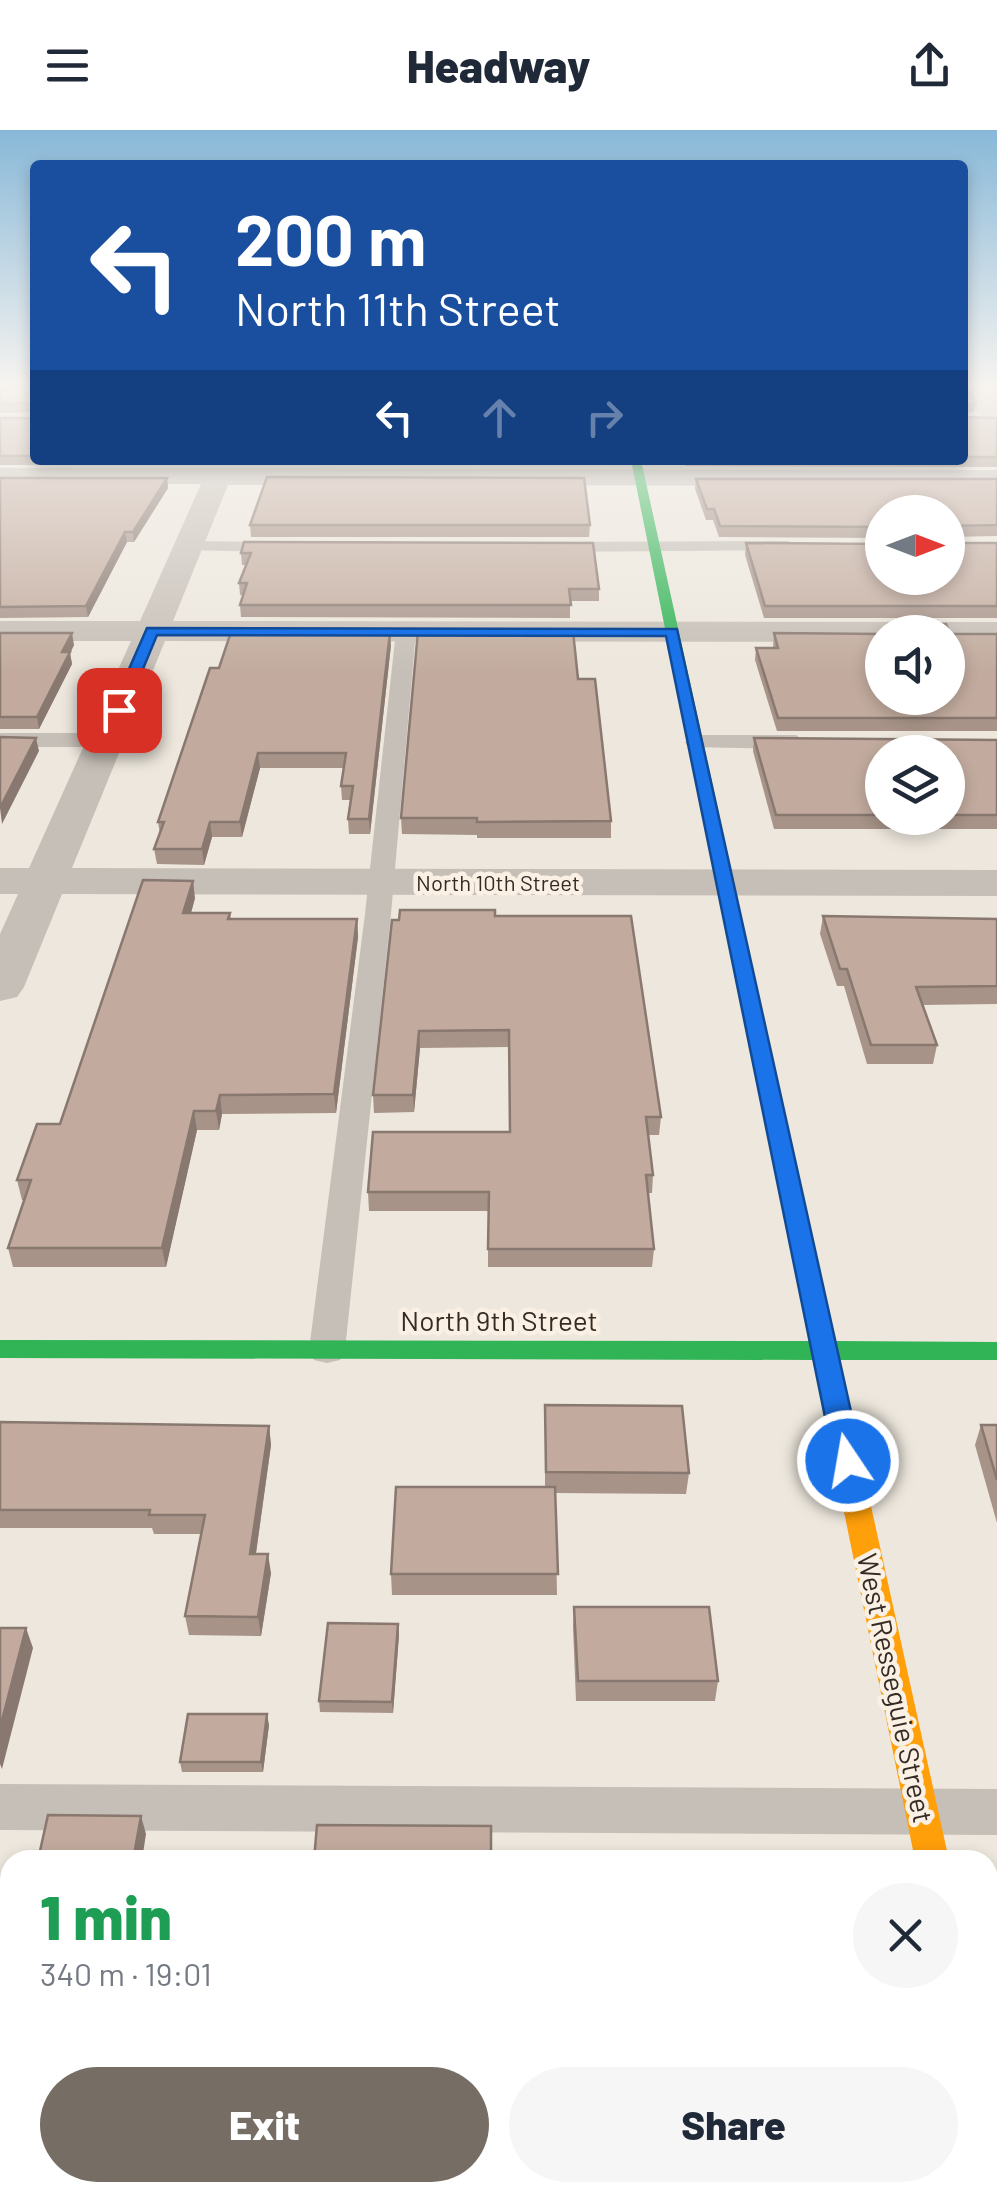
<!DOCTYPE html>
<html lang="en">
<head>
<meta charset="utf-8">
<style>
	body { margin:0; font-family:Barlow,sans-serif; background:#f6f6f7; color:#1f2937; height:100vh; display:flex; flex-direction:column; font-size:38px; white-space:nowrap }
	* { box-sizing:border-box; margin:0 }
	p { font-size:32px; color:#747a83 }
	.icon { flex:none; width:55px; height:55px; fill:none; stroke:currentColor; stroke-width:2; stroke-linecap:round; stroke-linejoin:round }
	.map { position:relative; flex:1; overflow:hidden }
	.panel { position:absolute; left:0px; top:1720px; width:998px; height:352px; display:flex; flex-direction:column; background:#fff; border-radius:30px 30px 0 0; box-shadow:0 5px 15px #0003 }
	.panel>* { flex:none }
	.banner { position:absolute; left:30px; top:30px; width:938px; height:305px; border-radius:10px; box-shadow:0 5px 15px #0003; background:#1a4fa0; color:#fff; overflow:hidden }
	.needle { width:65px; rotate:90deg }
	.fabs { position:absolute; left:865px; top:365px; display:grid; gap:20px }
	.fabs a { display:grid; place-items:center; width:100px; height:100px; border-radius:50%; background:#fff; box-shadow:0 5px 15px #0003; font-size:50px }
	.pin { position:absolute; display:grid; place-items:center; width:85px; height:85px; color:#fff; margin:-42px; border-radius:20px; box-shadow:0 5px 15px #0006 }
	.me { position:absolute; width:110px; margin:-55px; rotate:348deg; stroke-linejoin:round; filter:drop-shadow(0 0 8px #0008) }
	.turn { display:flex; align-items:center; gap:35px; height:210px; padding:0 40px; font-size:45px }
	.turn .icon { width:130px; height:130px; stroke-width:2.5 }
	.turn b { display:block; font-size:70px; line-height:85px }
	.lanes { display:flex; align-items:center; height:95px; padding:0 40px; background:#0003; justify-content:center; gap:50px; direction:ltr }
	.lanes .off { opacity:.35 }
	.round { display:grid; place-items:center; flex:none; width:105px; height:105px; border-radius:52px; background:#f6f6f7 }
	.headline { display:flex; align-items:center; justify-content:space-between; height:170px; padding:0 40px }
	h1 { font-size:60px; font-weight:800; line-height:75px; color:#1e9e55 }
	.button { display:flex; gap:20px; margin-top:auto; padding:20px 40px }
	.button a { flex:1; height:115px; border-radius:60px; background:#766d65; color:#fff; font-size:40px; font-weight:800; line-height:115px; text-align:center }
	.button a+a { background:#f6f6f7; color:#1f2937 }
	header { display:flex; justify-content:space-between; align-items:center; height:130px; padding:0 40px; background:#fff; font-size:45px; font-weight:800 }
	.map>svg:first-child { display:block }
	.lines { fill:none; stroke-linecap:round; stroke-linejoin:round }
	.lane { fill:#c6bfb7; fill-rule:evenodd }
	.street { fill:#c6bfb7; fill-rule:evenodd }
	.fast { fill:#30b455; fill-rule:evenodd }
	.slow { fill:#ff9f0a; fill-rule:evenodd }
	.wall { fill:#a79388; fill-rule:evenodd }
	.shaded-wall { fill:#88786f }
	.building { fill:#c2ab9e; stroke:#88786f; stroke-width:2.5 }
	.route { fill:#1a73e8; stroke:#114b97; stroke-width:2.5 }
	.labels { text-anchor:middle; dominant-baseline:central; stroke-width:9; stroke-linejoin:round; paint-order:stroke }
	.far-street-label { font-size:22px; fill:#362c25; stroke:#faf1e4 }
	.street-label { font-size:28px; fill:#362c25; stroke:#faf1e4 }
</style>
</head>
<body>
<header><svg class="icon" aria-label="menu" viewBox="0 0 24 24"><path d="M4 6h16M4 12h16M4 18h16"/></svg>Headway<svg class="icon" aria-label="share" viewBox="0 0 24 24"><path d="M12 15V3M7 8l5-5 5 5M5 13v7h14v-7"/></svg></header>
<div class="map">
<svg width="997" height="2071" viewBox="0 0 997 2071">
	<rect width="100%" height="100%" fill="#ede7dd"/>
	<g class="lines">
		<path class="lane" d="M188 411 288 412 297 417 288 422 182 420V412Z
			M788 411 797 416 794 420 552 422 543 417 552 412Z
			M406 495 416 501 391 784 345 1220 340 1230 327 1233 314 1230 309 1220 365 784 396 501Z
			M0 603H106L117 610 106 617H0Z
			M696 605H796L807 612 796 619 688 617 685 612Z
			M0 1654 997 1659V1705L0 1700Z"/>
		<path class="street" d="M962 253H981L997 272V294C983 291 964 267 962 253Z
			M0 338 997 340V356L228 355 173 491 997 492V512H948V502H882V512L165 511 72 738 997 740V766L62 764 24 857 17 867 0 871V804L18 764H0V738H29L131 511H0V491H140L201 354H0Z
			M988 1952 997 1956V2071H960L956 2062H988Z"/>
		<path class="fast" d="M631 330H641L835 1211 997 1212V1230H839L869 1367 865 1375 855 1378 845 1375 841 1367 813 1230 0 1228V1210L809 1211Z"/>
		<path class="slow" d="M855 1356 865 1359 869 1367 949 1730H915L841 1367 845 1359Z"/>
	</g>
	<path class="wall" d="M0 253H35V282L0 283Z
		M986 253H997V267Z
		M35 287V330H183L181 335H0V288H33Z
		M962 287 997 288V337L686 336 684 330H962Z
		M276 330H580V335H276Z
		M0 348H167L168 358 134 412H127L88 487 0 488Z
		M696 349H997V406L948 407V382H882V408L719 407 713 390H706L695 359Z
		M250 395H590L589 407H251Z
		M244 412 599 459V471H570V488L241 487 240 475 243 465H240L239 453 246 435H242L241 423Z
		M746 413H997V488H764L745 425Z
		M0 503 74 515 70 523 72 534 39 599H0Z
		M774 503 997 504V601H777L755 530 756 518H773Z
		M391 515 370 704H349L348 689 350 670H342L341 656 344 638H260L242 707H212L204 735 157 734 154 719 160 704 158 692 219 538Z
		M578 549 611 691V708H477V705L402 704 401 688Z
		M754 608 997 610V699H774L753 621ZM882 622H948V688H882Z
		M195 768 191 783H230L231 789H357L358 807 336 983 222 984 219 1000H197L166 1137H13L8 1118 24 1070H22L17 1050 60 994Z
		M495 786 661 987 659 1005H648L653 1045 652 1063H648L654 1119 652 1137H488V1081H369L368 1062 510 1002 509 917 420 918 414 982 374 983 373 965Z
		M823 786 997 789V874L922 875 937 915 933 934H867L844 856H837L820 804Z
		M545 1275 689 1343 686 1364 555 1363 557 1465H392L391 1444 545 1357Z
		M0 1292 269 1296 271 1315 256 1424 271 1443 261 1506 189 1505 185 1486 201 1404H154L152 1398H0Z
		M981 1295H997V1393L975 1315Z
		M574 1477 718 1551 715 1571H576L573 1497Z
		M398 1494 399 1505 393 1583 320 1582 319 1571Z
		M269 1595 263 1642H182L180 1632Z
		M0 1831 582 2071H0Z
		M715 2062H841L842 2071H716Z"/>
	<path class="shaded-wall" d="M976 273 974 282 962 283V274Z
		M167 348 168 358 134 412 133 402Z
		M125 402 127 412 88 487 86 476Z
		M390 502 391 515 370 704 369 689Z
		M72 503 74 515 70 523 72 534 39 599 37 587 62 522Z
		M36 608 39 621 2 694 0 678Z
		M258 623 260 638 242 707 240 692Z
		M210 692 212 707 204 735 202 719Z
		M193 751 195 768 186 801 183 783Z
		M357 789 358 807 336 983 334 964Z
		M419 901 420 918 414 982 413 965Z
		M220 965 222 984 219 1000 216 981Z
		M194 981 197 1000 166 1137 162 1118Z
		M269 1296 271 1315 253 1443 250 1424Z
		M268 1424 271 1443 261 1506 258 1487Z
		M398 1494 399 1505 393 1583 392 1572Z
		M26 1498 33 1518 2 1639 0 1634V1598Z
		M267 1584 269 1595 263 1642 261 1632Z
		M141 1686 146 1704 142 1730 134 1725Z"/>
	<path class="building" d="M0 253H35V278L33 273 0 274Z
		M963 253 976 273 962 274Z
		M35 287V326H0V288H33Z
		M962 287 997 288V327H962Z
		M267 347 584 348 590 395H250Z
		M0 348H167L133 402H125L86 476 0 477Z
		M696 349H997V395L948 396V382H882V397L720 396 714 379H707Z
		M948 410 950 413H997V476H765L746 413 882 414V448H948Z
		M244 412 593 413 599 459H569L571 475H240L247 453H239L251 423H241Z
		M888 494H946L950 504H997V588H778L756 518H778L774 503 882 504V568H948V502H884Z
		M418 501H573L578 549H595L611 691 477 692V688H401Z
		M231 502H390L369 689H348L353 656H341L346 623H258L240 692H210L202 719H154L164 692H158L210 538H219Z
		M0 503H72L62 522H70L37 587H0Z
		M0 607 36 608 0 678Z
		M754 608 997 610V685H948V622H882V685H776Z
		M143 750 193 751 183 783H230L228 789H357L334 964 220 965 216 981H194L162 1118H8L31 1050H17L37 994H60Z
		M400 780H495V786H631L661 987H646L653 1045H646L654 1119H488L489 1062H368L373 1002H510L509 900 419 901 413 965H373L392 790H399Z
		M823 786 997 789V856L916 857 937 915H871L847 839H840Z
		M545 1275 682 1276 689 1343 546 1342Z
		M0 1292 269 1296 250 1424H268L258 1487 185 1486 205 1385H149L150 1380H0Z
		M981 1295H997V1350Z
		M396 1357H555L558 1444H391Z
		M574 1477H709L718 1551H578Z
		M328 1493 398 1494 392 1572 319 1571Z
		M0 1498H26L0 1598Z
		M188 1584H267L261 1632H180Z
		M48 1685 141 1686 134 1725H238V1730H38Z
		M317 1695 491 1696V1730H314Z
		M0 1831H10V2062H582V2071H100V2069H0Z
		M724 2062H841L842 2071H725Z"/>
	<linearGradient id="sky" x2="0" y2="1"><stop stop-color="#88b8d8"/><stop offset="0.47" stop-color="#f7f4f0"/><stop offset="1" stop-color="#f7f4f0" stop-opacity="0"/></linearGradient>
	<rect width="997" height="543" fill="url(#sky)"/>
	<path class="route" d="M147 498 677 499 862 1331 858 1339 848 1342 838 1339 834 1331 666 506 157 505 126 580 113 583 111 580Z"/>
	<g class="labels">
		<g class="far-street-label">
			<text x="498" y="752">North 10th Street</text>
		</g>
		<g class="street-label">
			<text x="499" y="1190">North 9th Street</text>
			<text transform="translate(896 1558) rotate(78)">West Resseguie Street</text>
		</g>
	</g>
</svg>
<div class="fabs">
<a><svg class="needle" viewBox="-14 -14 28 28"><path d="M0-13l5 13h-10z" fill="#e53935"/><path d="M0 13l5-13h-10z" fill="#747a83"/></svg></a>
<a><svg class="icon" aria-label="sound" viewBox="0 0 24 24"><path d="M4 9h4l5-4v14l-5-4H4zM17 9q2 3 0 6"/></svg></a>
<a><svg class="icon" aria-label="layers" viewBox="0 0 24 24"><path d="M12 4l9 5-9 5-9-5zM3 14l9 5 9-5"/></svg></a>
</div>
<div class="pin" style="left:119px;top:580px;background:#d93025"><svg class="icon" aria-label="arrive" viewBox="0 0 24 24"><path d="M6 21V4h12l-3 4 3 4H6"/></svg></div>
<svg class="me" style="left:848px;top:1331px" viewBox="-20 -20 40 40"><circle r="17" fill="#1a73e8" stroke="#fff" stroke-width="3"/><path d="M0-11L8 9 0 5-8 9z" fill="#fff"/></svg>
<div class="banner">
<div class="turn"><svg class="icon" aria-label="left" viewBox="0 0 24 24"><path d="M17 20v-9H6M10 6l-5 5 5 5"/></svg><div><b>200 m</b>North 11th Street</div></div>
<div class="lanes"><svg class="icon" aria-label="left" viewBox="0 0 24 24"><path d="M17 20v-9H6M10 6l-5 5 5 5"/></svg><svg class="icon off" aria-label="ahead" viewBox="0 0 24 24"><path d="M12 20V5M6 11l6-6 6 6"/></svg><svg class="icon off" aria-label="right" viewBox="0 0 24 24"><path d="M7 20v-9h11M14 6l5 5-5 5"/></svg></div>
</div>
<section class="panel">
<div class="headline"><div><h1>1 min</h1><p>340 m · 19:01</p></div><a class="round"><svg class="icon" aria-label="close" viewBox="0 0 24 24"><path d="M6 6l12 12M18 6L6 18"/></svg></a></div>
<div class="button"><a>Exit</a><a>Share</a></div>
</section>
</div>
</body>
</html>
